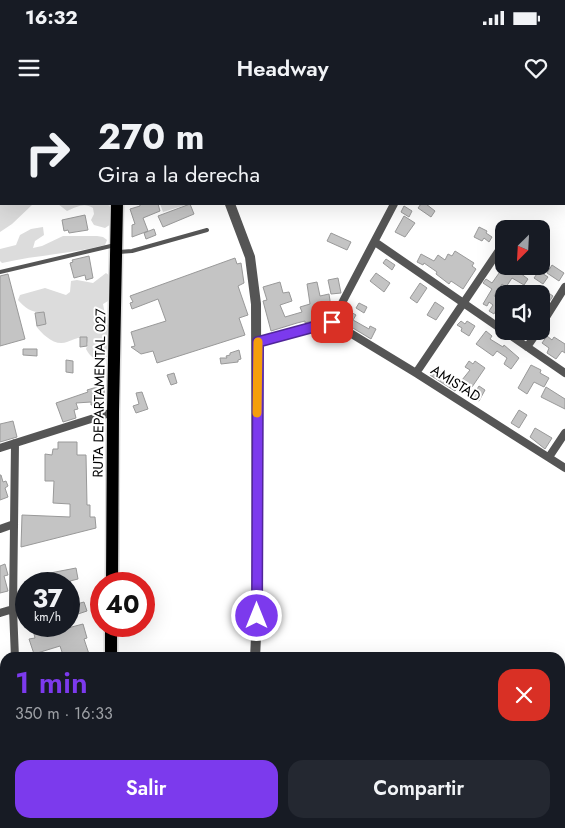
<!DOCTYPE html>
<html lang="es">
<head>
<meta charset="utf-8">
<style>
	body { margin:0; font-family:Jost,sans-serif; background:#242831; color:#f1f3f6; height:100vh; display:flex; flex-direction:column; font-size:19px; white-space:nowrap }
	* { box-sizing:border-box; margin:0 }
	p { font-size:16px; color:#9ea1a6 }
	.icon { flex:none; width:28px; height:28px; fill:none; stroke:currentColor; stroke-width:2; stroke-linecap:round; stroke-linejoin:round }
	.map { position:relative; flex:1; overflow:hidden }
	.sheet { position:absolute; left:0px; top:552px; width:565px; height:176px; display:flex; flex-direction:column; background:#171b24; border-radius:15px 15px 0 0; box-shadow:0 5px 20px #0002 }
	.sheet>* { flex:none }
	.hud { position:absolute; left:0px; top:0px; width:565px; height:105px; box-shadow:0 5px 20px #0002; background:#171b24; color:#f1f3f6; overflow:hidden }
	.needle { width:32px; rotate:204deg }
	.fabs { position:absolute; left:495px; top:120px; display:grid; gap:10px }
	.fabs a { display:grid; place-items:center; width:55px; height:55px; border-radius:10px; background:#171b24; box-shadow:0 5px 20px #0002; font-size:25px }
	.speed { position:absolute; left:15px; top:472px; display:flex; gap:10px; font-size:25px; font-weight:700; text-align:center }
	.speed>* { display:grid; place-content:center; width:65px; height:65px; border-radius:50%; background:#171b24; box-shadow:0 5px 20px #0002; line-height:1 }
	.speed small { font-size:12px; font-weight:400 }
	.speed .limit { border:8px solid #d22; background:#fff; color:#111 }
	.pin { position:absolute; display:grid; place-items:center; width:42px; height:42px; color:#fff; margin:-21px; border-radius:10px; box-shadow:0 2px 8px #0006 }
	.me { position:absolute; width:55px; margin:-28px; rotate:0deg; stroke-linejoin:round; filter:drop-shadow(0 0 4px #0008) }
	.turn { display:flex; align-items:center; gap:18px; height:105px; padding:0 15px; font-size:22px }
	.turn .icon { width:65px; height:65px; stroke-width:2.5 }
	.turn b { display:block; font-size:35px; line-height:42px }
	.round { display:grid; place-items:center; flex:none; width:52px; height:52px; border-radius:15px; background:#242831 }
	.headline { display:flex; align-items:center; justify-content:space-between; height:85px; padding:0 15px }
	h1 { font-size:30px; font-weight:600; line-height:38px; color:#7c3aed }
	.action { display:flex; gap:10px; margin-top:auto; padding:10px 15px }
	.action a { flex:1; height:58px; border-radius:15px; background:#7c3aed; color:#fff; font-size:20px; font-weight:600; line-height:58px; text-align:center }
	.action a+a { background:#242831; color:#f1f3f6 }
	.status { display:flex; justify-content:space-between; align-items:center; height:35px; padding:0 25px; background:#171b24; direction:ltr }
	.status svg { height:14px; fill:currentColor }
	header { display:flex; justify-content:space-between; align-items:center; height:65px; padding:0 15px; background:#171b24; font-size:22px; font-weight:600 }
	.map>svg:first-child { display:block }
	.green { fill:#dcdcdc }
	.building { fill:#c4c4c4; stroke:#999 }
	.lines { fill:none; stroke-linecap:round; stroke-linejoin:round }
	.primary-casing { stroke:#dbdbdb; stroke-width:15 }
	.service { stroke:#555; stroke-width:4 }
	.minor { stroke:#555; stroke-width:8 }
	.tertiary { stroke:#555; stroke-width:10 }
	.primary { stroke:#000; stroke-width:12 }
	.route-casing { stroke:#51269a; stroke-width:12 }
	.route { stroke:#7c3aed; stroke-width:9 }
	.slow { stroke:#f59e0b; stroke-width:9 }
	.labels { text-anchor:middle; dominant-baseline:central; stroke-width:4; stroke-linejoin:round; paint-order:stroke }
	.street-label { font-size:14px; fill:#000; stroke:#fff }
</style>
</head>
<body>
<div class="status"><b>16:32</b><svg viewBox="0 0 49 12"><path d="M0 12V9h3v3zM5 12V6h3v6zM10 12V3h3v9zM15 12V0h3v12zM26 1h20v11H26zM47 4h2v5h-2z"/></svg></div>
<header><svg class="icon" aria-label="menu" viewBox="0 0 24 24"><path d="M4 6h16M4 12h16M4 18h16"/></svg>Headway<svg class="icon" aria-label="heart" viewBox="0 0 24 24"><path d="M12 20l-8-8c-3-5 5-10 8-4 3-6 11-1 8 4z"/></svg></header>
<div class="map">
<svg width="565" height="728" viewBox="0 0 565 728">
	<rect width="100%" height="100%" fill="#fff"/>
	<path class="green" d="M0 58 1 104H33L12 124 0 132Z
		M58 104H108L115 116 114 122 105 128 94 125 91 120 94 114 93 108C84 102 76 107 67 111Z
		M160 104H189L163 112Z
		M43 127 44 135 35 141 33 148 42 146 63 136H97L103 137 107 140 105 145C71 154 36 155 2 163L0 161V149L16 145 20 135 31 129Z
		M106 173 110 176 114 191 108 201 103 204 105 214 111 224 109 257 105 261C96 261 90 257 86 249L88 244 86 238C76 237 76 239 67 242 55 247 42 234 36 226L44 218 42 213C30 211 26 209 18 200L20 195 45 188 66 195 70 192 71 181 77 180 93 183Z"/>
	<path class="building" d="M140 104H158L160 111 143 118 148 131 132 137V125L135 124 130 109 140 106Z
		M190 104 194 114 163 127 158 116Z
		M421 104H426L435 111 431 117 418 108Z
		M404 106 412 111 409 117 401 112Z
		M85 115 88 130 69 133 68 130 64 131 62 120Z
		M404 116 415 123 405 137 395 132Z
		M479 127 487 131 486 133 492 137 489 142 484 138 482 141 474 137Z
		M154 129 156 135 146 139 144 133Z
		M331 133 351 142 347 150 327 141Z
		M455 151 474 163 472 166 476 169 463 189 451 181 449 184 436 174 437 172 424 163 423 165 417 162 421 154 434 161 438 155 445 160 448 154 452 156Z
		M89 156 93 178 86 180 85 175 74 178 70 163 73 162 72 160Z
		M235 158 237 164 241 163 244 183 238 186 248 215 239 218 245 235 157 263 153 251 141 254 131 247 135 246 131 232 166 221 158 199 132 209 130 203 133 202 130 196Z
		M386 159 395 165 392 170 383 163Z
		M552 165 564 173 559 181 547 173Z
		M504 166H523L520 173 528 179 524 185 512 178 506 187 502 184 494 196 504 202V215L496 210 494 214 489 211 493 205 489 202 487 206 483 204 492 189 483 183 486 179 492 183Z
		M539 171 548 177 543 184 534 178Z
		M376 173 390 183 384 192 370 181Z
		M8 174 25 239 0 246V176Z
		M338 178 341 193 331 194 328 180Z
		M280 182 283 193 289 192 292 201 280 205 285 217 302 212 300 207 310 204 307 184 317 182 320 196 329 194 331 207 316 210 319 219 305 223V221L297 223 271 231 263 201 267 200 263 187Z
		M420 183 427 188 417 203 410 198Z
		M541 188 553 196 541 214Z
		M435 202 444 208 436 220 427 215Z
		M359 203 367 207 364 213 356 208Z
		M349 211 356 215 353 220 369 229 370 226 376 229 371 239 343 222Z
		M44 212 46 224 37 226 35 213Z
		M461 221 465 224 467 221 475 226 469 236 461 231 462 228 457 225Z
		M486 231 492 236 490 239 503 247 504 245 519 258 511 269 504 264 507 258 497 251 493 256 476 244Z
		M516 231H531L526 238Z
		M547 236 552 240 554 237 565 244V253L562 251 556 259 547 253 549 248 542 243Z
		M80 237H87V246L80 247Z
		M23 249H37V256L23 255Z
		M239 250 241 259 238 260V262L221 264 220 258H227L226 256 230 255V253Z
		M66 260 73 261V273L66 272Z
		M469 261 473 264 475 261 485 268 472 287 462 280 470 270 465 267Z
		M531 265 541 270 540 273 549 278 544 287 534 282 527 294 518 288Z
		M434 268 460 284 455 291 430 275Z
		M174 273 177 283 171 285 167 275Z
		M479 286 485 290 479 301 472 297Z
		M97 287V289H104L105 304 91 305V302L76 303 78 309 74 310 76 318 63 322 56 303 88 292 87 290Z
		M546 287 565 299V309L541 297Z
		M142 292 148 309 136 313 133 306 139 304 136 293Z
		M519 310 527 315 519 328 511 323Z
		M13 321 17 337 0 342V324Z
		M535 328 552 338 545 349 530 337Z
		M58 342H77V355H86L87 405H90V417H95L96 428 21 447 22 415 70 417V404L53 403 54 381H45V354L52 355 53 349H58Z
		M0 375H1L3 382 6 381 8 386 5 388 8 397 0 400Z
		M5 464 8 475 4 476 8 491 0 493V466Z
		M76 468 78 479 70 481V484H47L45 474Z
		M84 502 87 511 69 517V506Z
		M83 524 87 538 84 539 89 554 79 558H64L60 546 34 554 29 539 35 538 32 526H63L64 529Z"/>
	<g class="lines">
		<defs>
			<path id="primary" d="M119 1V0
				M112 484 113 312 117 104
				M111 558V526
				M110 728V724"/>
		</defs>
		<use href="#primary" class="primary-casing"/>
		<path class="service" d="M119 152 132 151 207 130
			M0 172 115 145
			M88 724 89 728"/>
		<path class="minor" d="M351 0V1
			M11 1 17 0
			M0 4 1 3
			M375 142 504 231
			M332 222 416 273 565 368
			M541 225 565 187
			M504 231 565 273
			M258 242 332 222 394 104
			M527 247 538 231
			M416 273 504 143
			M0 348 113 312
			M549 357 565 333
			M0 429 14 424
			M0 513 13 509
			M15 558 13 509 15 343"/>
		<path class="tertiary" d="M136 0 138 1
			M230 104 250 157 256 204 257 516 255 558
			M0 652 5 650
			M246 728V724"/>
		<use href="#primary" class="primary"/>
	</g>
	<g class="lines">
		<defs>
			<path id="route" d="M257 516 258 242 332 222"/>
		</defs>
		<use href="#route" class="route-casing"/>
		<use href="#route" class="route"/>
		<path class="slow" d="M257 313 258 242"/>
	</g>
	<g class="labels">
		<g class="street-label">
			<text transform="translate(456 283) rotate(32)">AMISTAD</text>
			<text transform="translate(99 293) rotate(-89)">RUTA DEPARTAMENTAL 027</text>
		</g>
	</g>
</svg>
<div class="fabs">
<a><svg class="needle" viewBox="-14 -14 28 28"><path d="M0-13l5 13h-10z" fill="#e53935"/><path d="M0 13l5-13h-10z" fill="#9ea1a6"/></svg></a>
<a><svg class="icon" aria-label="sound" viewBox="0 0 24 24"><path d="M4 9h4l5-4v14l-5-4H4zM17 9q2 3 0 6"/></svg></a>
</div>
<div class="speed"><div>37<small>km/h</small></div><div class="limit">40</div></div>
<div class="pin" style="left:332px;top:222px;background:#d93025"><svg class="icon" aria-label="arrive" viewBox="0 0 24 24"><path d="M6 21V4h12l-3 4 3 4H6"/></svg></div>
<svg class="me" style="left:257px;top:516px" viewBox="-20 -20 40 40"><circle r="17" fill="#7c3aed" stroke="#fff" stroke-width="3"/><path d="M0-11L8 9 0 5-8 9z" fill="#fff"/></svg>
<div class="hud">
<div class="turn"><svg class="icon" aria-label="right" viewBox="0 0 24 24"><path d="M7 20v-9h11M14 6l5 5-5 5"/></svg><div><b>270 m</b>Gira a la derecha</div></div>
</div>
<section class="sheet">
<div class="headline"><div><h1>1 min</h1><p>350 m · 16:33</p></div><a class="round" style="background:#d93025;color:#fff"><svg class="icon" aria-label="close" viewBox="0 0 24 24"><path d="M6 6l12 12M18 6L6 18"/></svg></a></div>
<div class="action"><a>Salir</a><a>Compartir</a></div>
</section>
</div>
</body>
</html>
